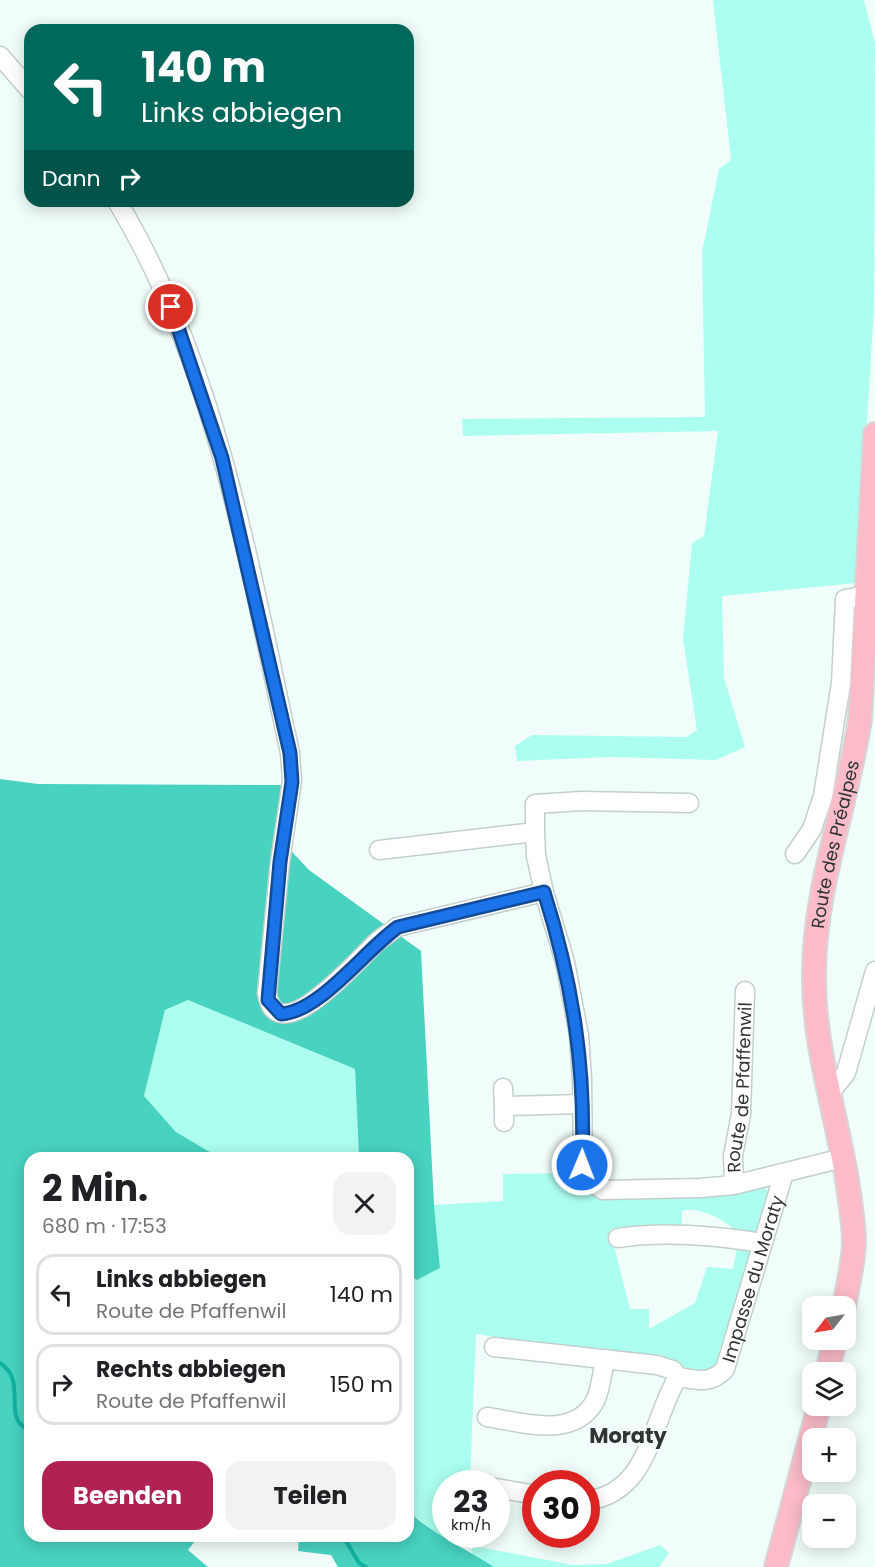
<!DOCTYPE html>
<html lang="de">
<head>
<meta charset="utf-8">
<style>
	body { margin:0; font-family:Poppins,sans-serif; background:#f2f2f2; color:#202124; height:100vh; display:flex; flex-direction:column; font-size:22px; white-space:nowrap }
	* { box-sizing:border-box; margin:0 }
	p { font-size:20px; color:#757577 }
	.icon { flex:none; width:33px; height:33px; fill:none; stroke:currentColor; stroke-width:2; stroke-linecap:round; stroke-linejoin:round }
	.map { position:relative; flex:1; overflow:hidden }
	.sheet { position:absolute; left:24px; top:1152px; width:390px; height:390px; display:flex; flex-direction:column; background:#fff; border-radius:18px; box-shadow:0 3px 15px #0003 }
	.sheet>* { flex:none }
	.banner { position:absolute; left:24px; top:24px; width:390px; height:183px; border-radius:18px; box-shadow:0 3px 15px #0003; background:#00695c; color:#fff; overflow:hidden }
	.needle { width:39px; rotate:239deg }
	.controls { position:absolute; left:802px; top:1296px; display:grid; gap:12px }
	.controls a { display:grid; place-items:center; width:54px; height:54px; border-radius:12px; background:#fff; box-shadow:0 3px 15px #0003; font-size:30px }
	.speed { position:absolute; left:432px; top:1470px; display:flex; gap:12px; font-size:30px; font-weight:700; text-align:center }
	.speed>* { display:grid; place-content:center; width:78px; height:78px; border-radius:50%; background:#fff; box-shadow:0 3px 15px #0003; line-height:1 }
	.speed small { font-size:15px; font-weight:400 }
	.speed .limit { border:9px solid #d22; background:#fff; color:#111 }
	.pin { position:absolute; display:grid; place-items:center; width:51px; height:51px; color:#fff; margin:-26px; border:3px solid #fff; border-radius:50%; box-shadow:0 2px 6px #0007 }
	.me { position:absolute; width:66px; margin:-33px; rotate:1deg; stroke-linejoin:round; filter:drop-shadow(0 0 4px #0008) }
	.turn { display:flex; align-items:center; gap:21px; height:126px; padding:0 18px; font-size:27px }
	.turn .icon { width:78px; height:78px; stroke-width:2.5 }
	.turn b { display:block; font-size:42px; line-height:51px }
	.then { display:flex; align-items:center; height:57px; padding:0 18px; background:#0003; gap:12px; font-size:22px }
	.round { display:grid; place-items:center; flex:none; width:63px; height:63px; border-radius:18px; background:#f2f2f2 }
	.headline { display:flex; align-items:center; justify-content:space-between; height:102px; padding:0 18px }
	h1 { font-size:36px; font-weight:700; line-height:45px }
	.button { display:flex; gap:12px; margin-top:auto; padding:12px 18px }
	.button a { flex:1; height:69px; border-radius:18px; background:#b02154; color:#fff; font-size:24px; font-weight:700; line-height:69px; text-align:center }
	.button a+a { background:#f2f2f2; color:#202124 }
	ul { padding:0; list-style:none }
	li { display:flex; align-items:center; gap:18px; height:81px; margin:0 12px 9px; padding:0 6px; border:3px solid #e0e0e0; border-radius:18px }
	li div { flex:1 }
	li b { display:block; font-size:22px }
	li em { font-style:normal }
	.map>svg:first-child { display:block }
	.green { fill:#acfff0 }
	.forest { fill:#48d2c0 }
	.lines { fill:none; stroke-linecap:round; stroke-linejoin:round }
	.stream { stroke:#11b2a1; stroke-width:4 }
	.minor-casing { stroke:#c3cfcd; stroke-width:21 }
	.major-casing { stroke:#d6d7d6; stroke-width:26 }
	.minor { stroke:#fff; stroke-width:18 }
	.major { stroke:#fbbbc9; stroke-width:22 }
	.route-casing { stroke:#114b97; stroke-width:15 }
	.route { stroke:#1a73e8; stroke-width:10 }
	.labels { text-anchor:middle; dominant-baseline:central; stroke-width:6; stroke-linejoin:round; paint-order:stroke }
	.street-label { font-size:18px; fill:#303534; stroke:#f1fdfa }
	.quarter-label { font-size:21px; font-weight:bold; fill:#303534; stroke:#f1fdfa }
</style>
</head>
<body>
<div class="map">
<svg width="875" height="1567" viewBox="0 0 875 1567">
	<rect width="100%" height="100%" fill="#f1fdfa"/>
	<path class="green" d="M713 0H864L875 44 874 307 857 583 722 596 724 678 745 747 716 760 610 757 517 761 515 746 532 735 686 737 697 730 683 639 692 543 704 536 718 431 463 436 462 419 705 417 702 252 719 169 731 160Z
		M188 1000 355 1069 359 1158H220L176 1132 144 1096 165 1010Z
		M572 1173 575 1191 594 1194 603 1199C658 1199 711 1198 764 1187 776 1197 762 1228 752 1236H740C730 1222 699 1205 682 1211V1231L610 1230 630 1309H649V1329L695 1303 707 1267 733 1269 738 1244 755 1248 719 1369C707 1375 686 1373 675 1365L476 1334 470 1479 465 1483 446 1484V1534L459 1535 460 1545 448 1542 408 1511V1275L417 1280 440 1268 434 1205 503 1201V1174Z
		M660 1545 669 1553 659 1567H489L474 1557 471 1550 474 1546 573 1565 607 1564Z"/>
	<path class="forest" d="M0 779 38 784 281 785 278 837 309 870 421 951 434 1205 440 1268 417 1280 408 1275V1158H359L355 1069 188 1000 165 1010 144 1096 176 1132 220 1158H30V1536H199L188 1550 208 1567H0Z
		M408 1511C434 1535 465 1548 494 1567H338L331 1555 298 1551 299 1536H408Z"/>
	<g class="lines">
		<path class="stream" d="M0 1363C29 1381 0 1420 30 1430
			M343 1536 359 1563 366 1567"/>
		<defs>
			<g id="minor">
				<path d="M0 56 30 90"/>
				<path d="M117 201C217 367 249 566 290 753L292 781 280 862 267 993C277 1056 362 955 378 941 384 936 391 932 397 927L544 892 565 962 579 1035 582 1079 583 1165 590 1181 603 1190 700 1188 734 1185 843 1158"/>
				<path d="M535 832V804L582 801 689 803"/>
				<path d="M379 850 535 832 536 856 544 892"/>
				<path d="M795 854 812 829 823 796 841 683 845 599 868 595"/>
				<path d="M503 1088 504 1106"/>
				<path d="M830 1093 846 1073 875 971"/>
				<path d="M504 1122V1106L582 1104"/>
				<path id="s1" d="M734 1185 733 1156 741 1114 745 991"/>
				<path d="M618 1238C662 1231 718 1236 762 1243"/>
				<path d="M494 1347 657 1365 673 1370 678 1377"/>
				<path d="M487 1417C521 1422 574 1440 595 1401 601 1389 602 1373 605 1359"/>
				<path d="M496 1488 536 1495"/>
				<path id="s2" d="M586 1501C651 1493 651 1420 678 1377 697 1380 710 1385 725 1369L784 1173"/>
			</g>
			<g id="major">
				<path id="s3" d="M844 1306C848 1286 853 1264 854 1244 854 1223 850 1200 847 1180 836 1113 814 1047 814 979 813 890 847 806 860 719L875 434"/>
				<path d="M827 1372 835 1340"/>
				<path d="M776 1567 819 1406"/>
			</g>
		</defs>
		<use href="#minor" class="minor-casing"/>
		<use href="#major" class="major-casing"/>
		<use href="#minor" class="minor"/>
		<use href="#major" class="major"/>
	</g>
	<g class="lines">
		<defs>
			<path id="route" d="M171 307 222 458 290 753 292 782 280 862 268 1000 281 1014C320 1012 365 950 398 927L544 892C573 984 586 1068 582 1165"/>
		</defs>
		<use href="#route" class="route-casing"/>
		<use href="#route" class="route"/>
	</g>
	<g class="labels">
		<g class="street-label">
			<text stroke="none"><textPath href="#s3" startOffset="468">Route des Préalpes</textPath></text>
			<text stroke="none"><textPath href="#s1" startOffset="98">Route de Pfaffenwil</textPath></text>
			<text stroke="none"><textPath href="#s2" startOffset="308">Impasse du Moraty</textPath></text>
		</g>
		<g class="quarter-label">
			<text x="628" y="1435">Moraty</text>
		</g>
	</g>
</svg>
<div class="controls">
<a><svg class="needle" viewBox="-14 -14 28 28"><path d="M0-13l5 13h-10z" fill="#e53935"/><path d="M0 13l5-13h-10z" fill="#757577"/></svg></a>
<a><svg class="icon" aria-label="layers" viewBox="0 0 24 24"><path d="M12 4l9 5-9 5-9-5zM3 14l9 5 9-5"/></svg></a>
<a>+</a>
<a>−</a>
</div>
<div class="speed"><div>23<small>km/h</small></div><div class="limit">30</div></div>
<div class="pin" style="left:171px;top:307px;background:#d93025"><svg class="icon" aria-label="arrive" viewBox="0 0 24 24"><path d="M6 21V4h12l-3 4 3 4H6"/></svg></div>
<svg class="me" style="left:582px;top:1165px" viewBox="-20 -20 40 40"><circle r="17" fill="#1a73e8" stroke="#fff" stroke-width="3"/><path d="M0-11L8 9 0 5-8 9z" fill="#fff"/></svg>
<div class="banner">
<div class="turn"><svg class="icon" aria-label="left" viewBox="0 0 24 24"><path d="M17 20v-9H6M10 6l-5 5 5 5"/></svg><div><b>140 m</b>Links abbiegen</div></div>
<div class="then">Dann<svg class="icon" aria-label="right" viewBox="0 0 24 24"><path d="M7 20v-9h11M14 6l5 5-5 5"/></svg></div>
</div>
<section class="sheet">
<div class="headline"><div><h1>2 Min.</h1><p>680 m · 17:53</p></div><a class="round"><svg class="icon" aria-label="close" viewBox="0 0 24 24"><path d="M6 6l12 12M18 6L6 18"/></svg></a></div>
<ul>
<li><svg class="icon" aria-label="left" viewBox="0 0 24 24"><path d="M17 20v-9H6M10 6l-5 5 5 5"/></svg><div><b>Links abbiegen</b><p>Route de Pfaffenwil</p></div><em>140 m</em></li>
<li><svg class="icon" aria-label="right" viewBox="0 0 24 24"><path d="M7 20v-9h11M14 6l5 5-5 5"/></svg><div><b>Rechts abbiegen</b><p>Route de Pfaffenwil</p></div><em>150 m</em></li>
</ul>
<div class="button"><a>Beenden</a><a>Teilen</a></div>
</section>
</div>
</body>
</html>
